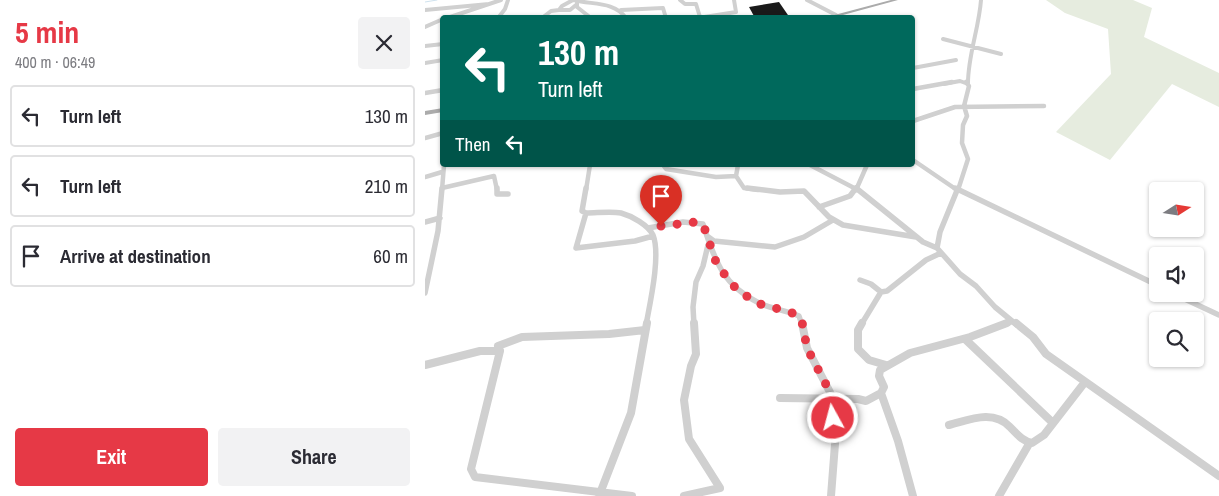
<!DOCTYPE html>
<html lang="en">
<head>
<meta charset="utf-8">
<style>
	body { margin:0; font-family:"Archivo Narrow",sans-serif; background:#f2f2f3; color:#2b2b33; height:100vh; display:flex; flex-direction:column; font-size:19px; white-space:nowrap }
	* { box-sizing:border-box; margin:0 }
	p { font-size:16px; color:#7c7c81 }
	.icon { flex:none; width:28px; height:28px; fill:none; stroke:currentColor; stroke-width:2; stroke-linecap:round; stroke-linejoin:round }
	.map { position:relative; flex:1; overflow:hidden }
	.sheet { display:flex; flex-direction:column; background:#fff; width:425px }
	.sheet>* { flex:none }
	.hud { position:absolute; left:15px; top:15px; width:475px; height:152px; border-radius:5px; box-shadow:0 1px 4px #0004; background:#00695c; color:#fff; overflow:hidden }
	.needle { width:32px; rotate:78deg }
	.buttons { position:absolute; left:724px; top:182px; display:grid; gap:10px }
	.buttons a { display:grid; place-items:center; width:55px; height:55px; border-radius:5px; background:#fff; box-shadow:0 1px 4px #0004; font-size:25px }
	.pin { position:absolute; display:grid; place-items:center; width:42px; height:42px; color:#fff; margin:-51px -21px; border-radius:50% 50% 50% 0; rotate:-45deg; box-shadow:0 0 5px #0007 }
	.pin .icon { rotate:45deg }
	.me { position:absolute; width:55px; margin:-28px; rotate:353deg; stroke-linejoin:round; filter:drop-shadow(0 0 4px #0008) }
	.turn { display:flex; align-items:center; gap:18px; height:105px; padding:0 15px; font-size:22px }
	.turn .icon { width:65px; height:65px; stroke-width:2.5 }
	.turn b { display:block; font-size:35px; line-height:42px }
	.then { display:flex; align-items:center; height:48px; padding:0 15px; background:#0003; gap:10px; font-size:19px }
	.round { display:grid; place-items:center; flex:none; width:52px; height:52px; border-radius:5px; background:#f2f2f3 }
	.head { display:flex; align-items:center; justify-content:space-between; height:85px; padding:0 15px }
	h1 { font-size:30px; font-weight:700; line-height:38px; color:#e63946 }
	.action { display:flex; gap:10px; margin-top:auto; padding:10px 15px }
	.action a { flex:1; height:58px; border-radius:5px; background:#e63946; color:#fff; font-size:20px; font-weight:700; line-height:58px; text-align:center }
	.action a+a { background:#f2f2f3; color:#2b2b33 }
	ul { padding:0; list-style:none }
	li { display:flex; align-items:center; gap:15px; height:62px; margin:0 10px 8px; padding:0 5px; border:2px solid #e1e1e2; border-radius:5px }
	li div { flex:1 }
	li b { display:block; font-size:19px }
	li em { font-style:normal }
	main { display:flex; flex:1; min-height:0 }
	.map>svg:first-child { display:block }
	.green { fill:#e6ecdf }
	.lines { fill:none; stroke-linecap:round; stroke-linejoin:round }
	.stream { stroke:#cfe2ee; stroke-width:1 }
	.building { fill:#1a1a1a }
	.minor-far3 { stroke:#d0d0d0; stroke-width:4 }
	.minor-far2 { stroke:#d0d0d0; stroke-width:4.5 }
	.minor-far1 { stroke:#d0d0d0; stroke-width:5.5 }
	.minor { stroke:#d0d0d0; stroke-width:8 }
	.major { fill:#ababab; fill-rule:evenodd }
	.route { stroke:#e63946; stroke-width:9; stroke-dasharray:0 16.2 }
</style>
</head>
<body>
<main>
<section class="sheet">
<div class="head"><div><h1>5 min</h1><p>400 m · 06:49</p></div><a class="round"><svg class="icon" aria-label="close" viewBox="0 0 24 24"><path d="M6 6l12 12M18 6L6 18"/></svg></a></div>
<ul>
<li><svg class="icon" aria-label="left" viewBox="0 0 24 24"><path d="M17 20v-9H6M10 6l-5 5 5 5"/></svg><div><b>Turn left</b></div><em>130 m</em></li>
<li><svg class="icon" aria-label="left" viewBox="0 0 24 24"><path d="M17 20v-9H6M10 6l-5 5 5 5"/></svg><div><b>Turn left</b></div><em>210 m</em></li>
<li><svg class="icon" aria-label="arrive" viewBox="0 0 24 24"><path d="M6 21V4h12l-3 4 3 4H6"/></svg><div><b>Arrive at destination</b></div><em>60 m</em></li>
</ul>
<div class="action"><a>Exit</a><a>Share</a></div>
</section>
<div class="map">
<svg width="794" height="496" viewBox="0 0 794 496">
	<rect width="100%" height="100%" fill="#fff"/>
	<path class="green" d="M621 0H708L727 8 719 37 794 73V107L747 84 685 160 631 132 686 74 683 29 640 13Z"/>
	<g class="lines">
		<path class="stream" d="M0 2 12 0"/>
	</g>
	<path class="building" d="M354 2 365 18H330L324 7Z"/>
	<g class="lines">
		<path class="minor-far3" d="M148 0 137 6 134 10H145L151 5
			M149 0C167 5 189 1 201 18
			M255 0 260 4H271L275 17
			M382 0 411 15
			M152 3V7L166 18
			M0 10 64 4
			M196 10 238 8 241 18
			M22 18 76 0
			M73 18 80 9 83 0
			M117 18 126 11 134 10
			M273 18 311 12 309 0
			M0 27 18 19
			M518 39 576 54
			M0 46 18 44
			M0 63 18 60
			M488 68 531 60
			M543 83C543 55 554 28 556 0
			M519 84 535 81 543 84"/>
		<path class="minor-far2" d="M488 89 527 82
			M0 93 18 90
			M488 121 530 107 619 106
			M0 138 18 133
			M488 160 532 190
			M238 165 241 169 291 177 311 176
			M313 165 311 176 319 188 333 190
			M385 165 433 190
			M0 177 17 172
			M17 188 69 176 72 190
			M17 190 19 165
			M161 190 165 165
			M431 190 442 165
			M533 190 543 159 537 143 538 125 542 116 539 106 544 86 541 82"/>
		<path class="minor-far1" d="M72 188V194H83
			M161 188 157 211 161 213C172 213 186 211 196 213 207 216 223 225 228 235 236 255 225 303 221 325
			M322 188 355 192 379 191 404 217 418 225 491 237
			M431 188 498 242 512 248 535 274 551 286 570 307 592 325
			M530 188 732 285
			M394 207 425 196 431 188
			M161 213 151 248 210 241 228 236
			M0 222 15 218
			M223 228 258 222 278 224C290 260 297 285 334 303 346 309 361 310 374 316L377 325
			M282 236 289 241 350 247 379 237 408 220
			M512 248 515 232 533 188
			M435 280 446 284 456 292 462 291 501 260 516 253
			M0 293 13 231 17 188
			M749 294 794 315
			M269 325 268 307 271 282 278 266 283 245
			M436 325 456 292
			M579 325 587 321"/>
		<path class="minor" d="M377 323 382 348 408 398 410 444 406 496
			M437 323 433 330V349L444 360 461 365
			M591 323 608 337 621 354 794 476
			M540 339 628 423
			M75 351 46 469 50 477 207 496
			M0 365 55 351H75L73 346 97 337 184 334 220 330
			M355 398 433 399 441 401 456 393
			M524 425C544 420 568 409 585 427 592 434 597 441 607 443L619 435 660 382
			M174 496 206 413 222 323
			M259 496 295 488 264 439 259 400 266 366 271 354 269 323
			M488 496 473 441 456 393 459 387 454 376 455 370 485 353 545 337 582 323
			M574 496 604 444"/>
		<path class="major" d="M466 0H473L407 18H398Z
			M18 108V112L0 115V111Z"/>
	</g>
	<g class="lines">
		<path class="route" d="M236 226 271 222 278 224 292 265 313 291 335 304 365 312 374 316 377 322 382 348 408 398V418"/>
	</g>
</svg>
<div class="buttons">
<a><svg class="needle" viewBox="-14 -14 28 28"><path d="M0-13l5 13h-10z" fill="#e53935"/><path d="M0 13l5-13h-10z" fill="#7c7c81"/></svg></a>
<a><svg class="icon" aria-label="sound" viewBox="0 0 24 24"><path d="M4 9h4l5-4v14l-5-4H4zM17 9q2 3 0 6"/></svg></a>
<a><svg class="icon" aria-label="search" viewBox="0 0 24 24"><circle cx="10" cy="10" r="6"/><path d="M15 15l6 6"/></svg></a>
</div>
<div class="pin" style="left:236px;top:226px;background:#d93025"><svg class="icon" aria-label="arrive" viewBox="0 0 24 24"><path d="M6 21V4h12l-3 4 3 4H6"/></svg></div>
<svg class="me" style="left:408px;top:418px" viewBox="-20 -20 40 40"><circle r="17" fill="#e63946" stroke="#fff" stroke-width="3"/><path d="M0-11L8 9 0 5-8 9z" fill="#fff"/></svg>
<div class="hud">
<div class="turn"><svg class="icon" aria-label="left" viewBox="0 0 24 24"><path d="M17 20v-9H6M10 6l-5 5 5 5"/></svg><div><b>130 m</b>Turn left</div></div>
<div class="then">Then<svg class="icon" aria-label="left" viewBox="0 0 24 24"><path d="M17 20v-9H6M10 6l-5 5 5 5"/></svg></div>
</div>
</div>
</main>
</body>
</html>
